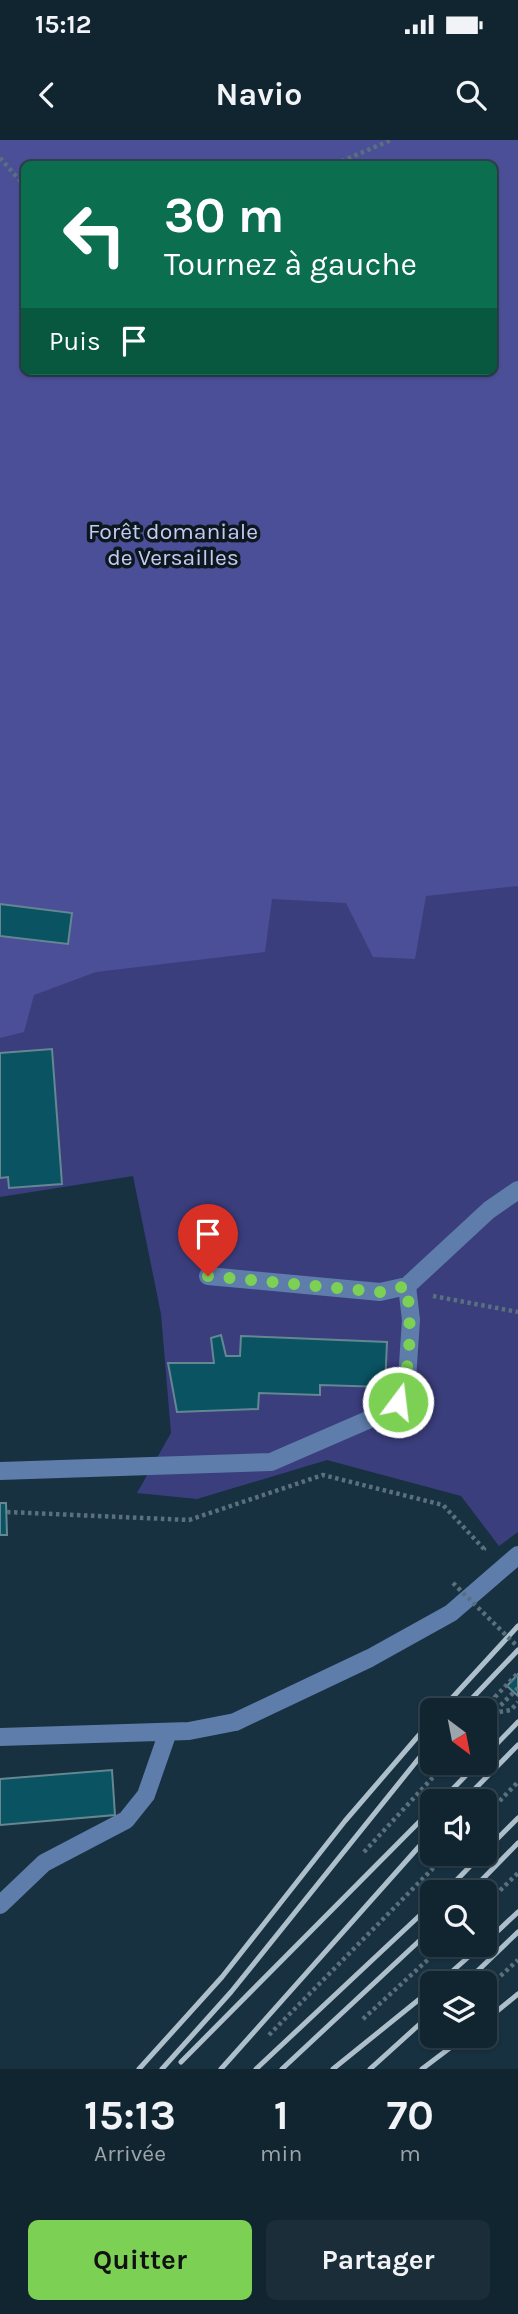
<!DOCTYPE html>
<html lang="fr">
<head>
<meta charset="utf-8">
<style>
	body { margin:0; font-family:Karla,sans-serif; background:#1a2d39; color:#f1f3f6; height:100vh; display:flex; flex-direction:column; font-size:26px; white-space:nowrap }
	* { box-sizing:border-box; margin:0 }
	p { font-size:23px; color:#9ca5ab }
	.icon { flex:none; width:38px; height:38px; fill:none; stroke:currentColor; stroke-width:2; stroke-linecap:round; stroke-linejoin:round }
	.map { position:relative; height:1929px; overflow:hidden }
	.details { display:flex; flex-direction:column; background:#112531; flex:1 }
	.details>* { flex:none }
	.banner { position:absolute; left:21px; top:21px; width:476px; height:214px; border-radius:10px; box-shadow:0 2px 5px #0004,0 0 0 2px #30424d; background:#0b6e4f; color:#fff; overflow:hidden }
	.needle { width:46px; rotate:148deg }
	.buttons { position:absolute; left:420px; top:1558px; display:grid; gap:14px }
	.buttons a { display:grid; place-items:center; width:77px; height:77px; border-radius:10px; background:#112531; box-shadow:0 2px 5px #0004,0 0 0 2px #30424d; font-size:35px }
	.pin { position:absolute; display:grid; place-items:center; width:60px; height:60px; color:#fff; margin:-72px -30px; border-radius:50% 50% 50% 0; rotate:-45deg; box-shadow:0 0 7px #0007 }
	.pin .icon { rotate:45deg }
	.me { position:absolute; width:77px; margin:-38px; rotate:15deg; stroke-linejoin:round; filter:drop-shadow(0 0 5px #0008) }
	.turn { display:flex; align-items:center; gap:24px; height:147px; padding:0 28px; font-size:32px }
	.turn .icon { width:91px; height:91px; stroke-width:2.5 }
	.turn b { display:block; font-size:49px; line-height:60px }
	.then { display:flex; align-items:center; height:66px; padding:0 28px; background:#0003; gap:14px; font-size:26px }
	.eta { display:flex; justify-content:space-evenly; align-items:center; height:119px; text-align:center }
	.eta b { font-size:42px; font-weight:700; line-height:49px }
	.primary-button { display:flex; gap:14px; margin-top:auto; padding:14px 28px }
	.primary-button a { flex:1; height:80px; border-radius:10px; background:#7cd155; color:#111; font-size:28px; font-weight:700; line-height:80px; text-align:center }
	.primary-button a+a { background:#1a2d39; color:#f1f3f6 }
	.status { display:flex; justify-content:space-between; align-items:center; height:49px; padding:0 35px; background:#112531; direction:ltr }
	.status svg { height:19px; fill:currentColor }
	header { display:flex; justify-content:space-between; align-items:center; height:91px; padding:0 28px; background:#112531; font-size:32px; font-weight:700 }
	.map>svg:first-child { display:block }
	.green { fill:#3b3e7d }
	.forest { fill:#4b4f98; fill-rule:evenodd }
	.building { fill:#095363; stroke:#648792; stroke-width:2 }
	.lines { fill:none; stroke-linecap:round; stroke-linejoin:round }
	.path { stroke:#59707d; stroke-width:4.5; stroke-dasharray:3.5 3.5; stroke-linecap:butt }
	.minor { stroke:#5e7dab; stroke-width:18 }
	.rail { stroke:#adbfca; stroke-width:5 }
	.path-bridge { stroke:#59707d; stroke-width:4.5; stroke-dasharray:3.5 3.5; stroke-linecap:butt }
	.route { stroke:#7cd155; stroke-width:12; stroke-dasharray:0 21.6 }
	.labels { text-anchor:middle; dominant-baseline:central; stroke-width:7; stroke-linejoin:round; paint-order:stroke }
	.park-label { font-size:23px; fill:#c4caf4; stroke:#0c171e }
</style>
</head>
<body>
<div class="status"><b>15:12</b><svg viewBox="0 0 49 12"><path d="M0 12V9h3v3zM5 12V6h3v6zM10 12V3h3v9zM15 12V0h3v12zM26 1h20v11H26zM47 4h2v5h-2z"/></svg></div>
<header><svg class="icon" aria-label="back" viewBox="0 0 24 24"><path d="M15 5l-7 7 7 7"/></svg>Navio<svg class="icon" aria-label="search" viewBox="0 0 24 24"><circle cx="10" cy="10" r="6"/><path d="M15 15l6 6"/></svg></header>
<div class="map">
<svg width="518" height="1929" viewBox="0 0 518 1929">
	<rect width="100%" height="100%" fill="#173141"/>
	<path class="green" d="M518 558V1392L499 1406 461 1356 327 1320 197 1359 137 1353 171 1293 161 1174 133 1036 0 1057V586Z"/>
	<path class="forest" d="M0 0H518V746L426 756 415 819 373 817 346 763 272 759 265 812 96 832 34 855 24 892 0 898ZM24 24H494V231H24Z"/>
	<path class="building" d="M0 764 72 773 68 804 0 796Z
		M52 909 62 1044 9 1048 8 1037 0 1038V913Z
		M221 1195 226 1216H240L241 1196 387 1202 385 1247 320 1245V1255L259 1253 258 1269 177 1272 168 1223H214L211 1198Z
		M0 1363H6L7 1395H0Z
		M518 1534V1556L507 1546Z
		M112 1630 115 1675 0 1685V1639Z"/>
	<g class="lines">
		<path class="path" d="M0 18 24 45
			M335 24 391 0
			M433 1156 518 1172
			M7 1372 189 1380 323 1335 443 1365 484 1409 481 1411
			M518 1548 493 1573 511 1570 518 1562
			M485 1582 493 1573 495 1557 518 1533
			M485 1676 518 1642
			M364 1712 447 1622
			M485 1765 518 1733
			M485 1850 518 1820
			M363 1879 445 1804
			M269 1895 448 1713"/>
		<path class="minor" d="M208 1136 380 1152 407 1146 489 1070 518 1050
			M0 1331 271 1322 377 1276 398 1262 407 1239 411 1180 407 1146
			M0 1597 189 1591 235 1582 370 1518 451 1473 518 1415
			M0 1765 44 1723 126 1680 146 1655 168 1592"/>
		<path class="rail" d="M441 1570 518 1486
			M461 1570 518 1510
			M485 1616 518 1582
			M441 1661 479 1622
			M463 1661 518 1605
			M485 1711 518 1678
			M445 1752 483 1713
			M470 1752 518 1703
			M485 1803 518 1772
			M439 1843 483 1804
			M465 1843 518 1792
			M485 1881 518 1854
			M181 1922 432 1669
			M139 1929 222 1837 345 1681 432 1580
			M162 1929 231 1852 432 1602
			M221 1929 432 1692
			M256 1929 432 1764
			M282 1929 432 1789
			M333 1929 432 1849
			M370 1929 432 1873
			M422 1929 467 1895"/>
		<path class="path-bridge" d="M453 1443 518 1507"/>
	</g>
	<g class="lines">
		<path class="route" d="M208 1136 380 1152 407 1146C411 1185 412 1225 398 1262"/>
	</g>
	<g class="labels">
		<g class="park-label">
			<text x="173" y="391">Forêt domaniale<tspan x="173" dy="26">de Versailles</tspan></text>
		</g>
	</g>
</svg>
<div class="buttons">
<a><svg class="needle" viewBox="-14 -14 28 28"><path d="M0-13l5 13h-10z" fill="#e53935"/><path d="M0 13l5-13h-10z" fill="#9ca5ab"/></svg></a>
<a><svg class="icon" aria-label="sound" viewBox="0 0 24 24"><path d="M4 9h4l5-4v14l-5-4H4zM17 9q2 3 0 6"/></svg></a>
<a><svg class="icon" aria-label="search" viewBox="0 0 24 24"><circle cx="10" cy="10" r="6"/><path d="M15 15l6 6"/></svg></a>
<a><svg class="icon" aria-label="layers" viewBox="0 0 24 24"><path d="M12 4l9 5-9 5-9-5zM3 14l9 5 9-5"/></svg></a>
</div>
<div class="pin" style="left:208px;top:1136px;background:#d93025"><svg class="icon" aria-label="arrive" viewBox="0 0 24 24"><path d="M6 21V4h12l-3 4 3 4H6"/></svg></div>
<svg class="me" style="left:398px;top:1262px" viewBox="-20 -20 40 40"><circle r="17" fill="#7cd155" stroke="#fff" stroke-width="3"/><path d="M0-11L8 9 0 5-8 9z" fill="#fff"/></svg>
<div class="banner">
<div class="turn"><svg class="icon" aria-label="left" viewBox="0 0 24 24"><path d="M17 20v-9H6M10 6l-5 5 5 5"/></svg><div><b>30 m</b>Tournez à gauche</div></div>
<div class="then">Puis<svg class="icon" aria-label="arrive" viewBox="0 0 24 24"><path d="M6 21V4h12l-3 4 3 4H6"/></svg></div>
</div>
</div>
<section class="details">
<div class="eta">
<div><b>15:13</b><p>Arrivée</p></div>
<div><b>1</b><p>min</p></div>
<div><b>70</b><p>m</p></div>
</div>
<div class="primary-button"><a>Quitter</a><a>Partager</a></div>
</section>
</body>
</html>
